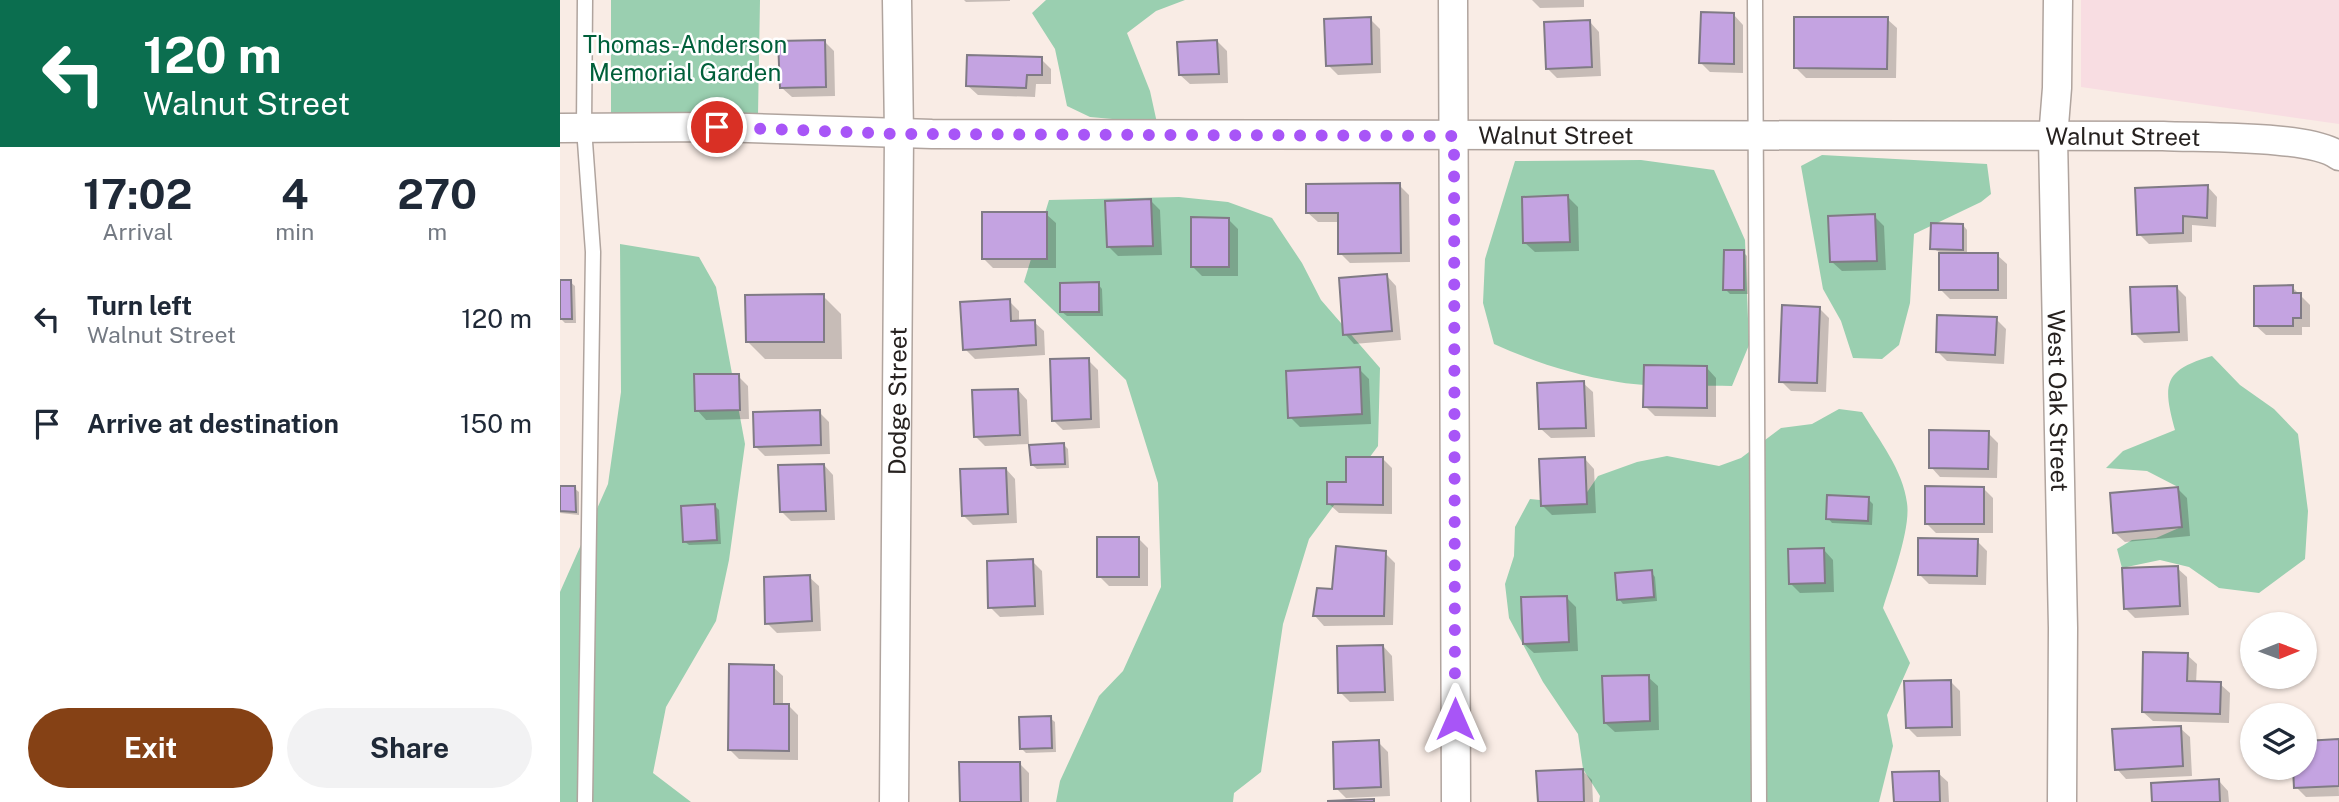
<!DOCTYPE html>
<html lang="en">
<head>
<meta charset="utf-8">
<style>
	body { margin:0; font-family:"Public Sans",sans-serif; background:#f2f2f3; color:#1f2937; height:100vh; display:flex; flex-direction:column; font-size:26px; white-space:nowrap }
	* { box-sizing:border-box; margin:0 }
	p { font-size:23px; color:#747a83 }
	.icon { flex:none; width:38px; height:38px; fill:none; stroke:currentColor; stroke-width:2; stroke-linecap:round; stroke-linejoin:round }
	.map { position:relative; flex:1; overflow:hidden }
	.panel { display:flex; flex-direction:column; background:#fff; width:560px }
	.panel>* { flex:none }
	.hud { background:#0b6e4f; color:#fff; overflow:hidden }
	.needle { width:46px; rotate:89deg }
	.tools { position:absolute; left:1680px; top:612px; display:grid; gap:14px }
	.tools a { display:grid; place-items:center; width:77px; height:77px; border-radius:50%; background:#fff; box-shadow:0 2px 5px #0004; font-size:35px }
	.pin { position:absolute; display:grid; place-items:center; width:60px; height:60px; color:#fff; margin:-30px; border:4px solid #fff; border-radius:50%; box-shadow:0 2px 7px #0007 }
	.me { position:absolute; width:77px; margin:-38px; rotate:0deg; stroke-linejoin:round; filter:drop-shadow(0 0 5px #0008) }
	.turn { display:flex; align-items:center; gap:24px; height:147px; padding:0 28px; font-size:32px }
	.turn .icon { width:91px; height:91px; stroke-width:2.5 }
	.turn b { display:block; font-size:49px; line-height:60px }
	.eta { display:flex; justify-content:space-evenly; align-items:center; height:119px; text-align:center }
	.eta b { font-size:42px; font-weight:700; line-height:49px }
	.cta { display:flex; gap:14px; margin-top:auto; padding:14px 28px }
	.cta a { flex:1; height:80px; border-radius:42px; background:#854115; color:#fff; font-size:28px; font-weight:700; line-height:80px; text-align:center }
	.cta a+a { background:#f2f2f3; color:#1f2937 }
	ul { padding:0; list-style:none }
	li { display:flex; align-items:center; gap:21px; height:105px; padding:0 28px }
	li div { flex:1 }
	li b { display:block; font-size:26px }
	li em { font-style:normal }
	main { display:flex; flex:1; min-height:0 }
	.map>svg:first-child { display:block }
	.industrial { fill:#f8dde2 }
	.green { fill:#9acfb0 }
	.shadow { fill:#0003 }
	.building { fill:#c4a3e1; stroke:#807b85; stroke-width:2 }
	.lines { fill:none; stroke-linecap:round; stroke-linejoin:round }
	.service-casing { stroke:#b0a49e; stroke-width:17 }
	.minor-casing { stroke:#b0a49e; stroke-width:31 }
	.service { stroke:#fff; stroke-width:14 }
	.minor { stroke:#fff; stroke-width:28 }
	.route { stroke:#a855f7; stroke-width:12; stroke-dasharray:0 21.6 }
	.labels { text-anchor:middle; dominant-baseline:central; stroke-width:5; stroke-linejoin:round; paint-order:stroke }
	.park-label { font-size:24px; fill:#005f3a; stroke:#fff }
	.street-label { font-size:24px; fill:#26211f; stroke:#fff }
</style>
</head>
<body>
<main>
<section class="panel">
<div class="hud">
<div class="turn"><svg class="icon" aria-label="left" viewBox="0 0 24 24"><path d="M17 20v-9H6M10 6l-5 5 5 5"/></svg><div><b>120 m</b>Walnut Street</div></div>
</div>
<div class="eta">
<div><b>17:02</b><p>Arrival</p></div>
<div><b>4</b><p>min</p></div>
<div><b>270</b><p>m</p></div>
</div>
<ul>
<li><svg class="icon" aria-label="left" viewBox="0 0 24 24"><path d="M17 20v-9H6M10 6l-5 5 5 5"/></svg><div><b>Turn left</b><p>Walnut Street</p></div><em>120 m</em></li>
<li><svg class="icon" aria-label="arrive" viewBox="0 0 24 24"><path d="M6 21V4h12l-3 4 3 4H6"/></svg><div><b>Arrive at destination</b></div><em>150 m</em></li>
</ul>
<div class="cta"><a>Exit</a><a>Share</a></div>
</section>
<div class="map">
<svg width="1779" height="802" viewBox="0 0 1779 802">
	<rect width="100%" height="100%" fill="#f9ece5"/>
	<path class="industrial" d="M1521 0H1779V124L1521 87Z"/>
	<path class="green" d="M51 0H200L198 115 51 117Z
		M486 0H625L596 11 567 33 590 91 597 123 530 117 507 106 495 49 472 13Z
		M1262 155 1427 164 1431 194 1421 202 1354 234 1350 303 1339 345 1322 359 1293 358 1281 321 1263 289 1241 166Z
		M1081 160 1154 170 1185 240 1189 345 1172 386C1135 385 1095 388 1058 382 1014 375 974 362 934 344L923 303 925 259 955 161Z
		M619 197 668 202 712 218 742 263 761 300 820 368 818 446 749 539 723 624 701 772 674 793 673 802H496L500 781 539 696 563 671 601 587 598 483 566 380 464 282 489 200Z
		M60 244 139 257 156 287 185 444 169 560 156 621 106 707 93 773 131 802H0V592L48 484 61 392Z
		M1652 356 1680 385 1714 409 1738 434 1748 511 1745 559 1699 593 1659 588 1629 567 1600 560 1562 568 1557 549 1572 540 1596 538 1621 527 1618 487 1587 471 1546 468 1563 451 1615 430C1602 383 1604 370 1652 356Z
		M1279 409 1302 412C1319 440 1343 470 1347 503 1351 529 1331 582 1323 608L1350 663 1327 715 1333 746 1319 802H1039L1040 796 1023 769 1018 734 983 682 949 618 945 584 954 556 955 527 970 499 1019 504 1038 476 1077 462 1107 456 1159 466 1181 458 1221 428 1252 424Z"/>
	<path class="shadow" d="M404 0H450V1L406 2Z
		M972 0H1024V7L980 8Z
		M1174 15 1183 25V73L1150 72 1140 62Z
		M810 19 820 29 821 73 778 75 768 65Z
		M1327 19 1337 28 1336 78H1246L1236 68Z
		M1030 22 1039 32 1041 76 997 78 987 68Z
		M264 41 274 51 275 96 232 97 222 88Z
		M657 41 667 51 668 83 630 84 620 75Z
		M481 59 491 69V84H476L475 97 418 95 408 86Z
		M839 185 849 195 850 262 790 263 780 253V222H758L748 213Z
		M1648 187 1657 197 1656 227 1632 225V242L1589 244 1579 234Z
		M1008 197 1018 207 1019 251 975 252 965 243Z
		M591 201 600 210 602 255 558 256 549 247Z
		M486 214 496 223V268H433L423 258Z
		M1314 216 1324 226 1326 270 1282 271 1272 262Z
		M668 219 678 229V276H642L633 267Z
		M1403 225 1407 230V255H1437L1447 264V299H1390L1381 290V253L1372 248Z
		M1183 252 1187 256 1188 294H1170L1165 289Z
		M827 276 836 286 841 340 794 344 785 334Z
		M0 282H10L15 286 16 323H5L0 318Z
		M538 284 542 289 543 316H507L502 312Z
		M1616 287 1626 297 1628 341 1584 343 1574 333Z
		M1732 287 1750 305V327H1742V335H1706L1696 326Z
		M263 296 281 314 282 359H205L187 341Z
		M449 301 459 311V322H474L484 331 485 355 415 359 405 349Z
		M1259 308 1269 318 1266 392 1231 391 1221 381Z
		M1436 319 1446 329 1444 364 1387 361 1377 351Z
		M528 360 538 370 540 428 503 430 493 420Z
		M1147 368 1156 378V417L1095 416 1085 406Z
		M799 369 809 379 811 424 740 427 730 417Z
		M178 376 188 386 189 419 146 420 137 410Z
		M1023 383 1033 392 1035 437 991 438 981 429Z
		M458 390 467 400 469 444 425 446 415 436Z
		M259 412 269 422 270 454 205 456 195 446Z
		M1428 433 1438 443 1437 478 1380 477 1371 467Z
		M503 444 508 449 509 468 477 469 472 465Z
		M823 459 832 468V514L779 513 769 504Z
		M1025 459 1034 469 1036 513 992 515 982 505Z
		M264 465 273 475 275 520 231 521 221 511Z
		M446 469 455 479 457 523 413 525 403 515Z
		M0 488H14L19 492V515L0 513Z
		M1423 488 1433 498V533H1376L1366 523Z
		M1617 488 1627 498 1630 536 1565 542 1555 533Z
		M1308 499 1313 504 1312 525 1272 523 1268 518Z
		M155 506 159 510 161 544 129 545 124 541Z
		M578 538 588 548V586H549L539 576Z
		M1417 541 1427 551 1426 585 1369 584 1360 575Z
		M1264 550 1273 560 1274 592 1240 593 1231 584Z
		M825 553 835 563 833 625 764 626 755 616 774 591Z
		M472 561 482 571 484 615 440 617 430 607Z
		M1617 568 1627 577 1629 615 1575 618 1565 608Z
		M1091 572 1095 577 1097 601 1063 604 1059 599Z
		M249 577 259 586 261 631 217 633 207 623Z
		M1006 597 1016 607 1018 651 974 653 964 644Z
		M823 646 832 656 834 701 790 702 780 692Z
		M1627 655 1637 664 1636 683 1660 684 1670 693 1669 723 1593 721 1583 712Z
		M213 667 223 676V705H228L238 715V760L179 759 170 750Z
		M1088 677 1098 686 1099 730 1055 732 1045 723Z
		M1390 681 1400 691 1401 736 1357 737 1347 727Z
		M490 718 495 722 496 752 466 753 461 748Z
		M1620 728 1630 737 1632 776 1566 779 1557 769Z
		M1778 741 1779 796 1746 797 1736 787 1745 768V742Z
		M818 742 828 752 830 796 786 798 776 788Z
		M459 763 469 773V802H402Z
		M1022 770 1032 780 1033 802H979Z
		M1378 773 1388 782 1389 802H1335Z
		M1659 781 1668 791 1669 802H1593Z"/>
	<path class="building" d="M1141 12 1174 13V64L1139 63Z
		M811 17 812 64 766 66 764 19Z
		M1234 17H1328L1327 69 1234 68Z
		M1030 20 1032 67 986 69 984 22Z
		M265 40 266 87 220 88 218 41Z
		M657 40 659 74 619 75 617 42Z
		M407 55 482 57V75H467L466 88 406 86Z
		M840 183 841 253 778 254V213H746V184Z
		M1648 185 1647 218 1623 216V233L1577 235 1575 188Z
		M1008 195 1010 242 963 243 962 197Z
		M591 199 593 246 547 247 545 201Z
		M422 212H487V259H422Z
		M1315 214 1317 261 1270 262 1268 216Z
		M631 217 669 218V267H631Z
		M1371 223 1403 224V250L1370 249Z
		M1164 250H1184V290H1163Z
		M1379 253H1438V290H1379Z
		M827 274 832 331 783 335 779 278Z
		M0 280H11L12 319H0Z
		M539 282V312H500V283Z
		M1733 285V293H1741V318H1733V326H1694V286Z
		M1617 286 1619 332 1572 334 1570 287Z
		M264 294V342H186L185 295Z
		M450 299 451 321 475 320 476 345 403 350 400 302Z
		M1222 305 1260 307 1257 383 1219 382Z
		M1377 315 1437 317 1435 355 1376 352Z
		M529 358 531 419 492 421 490 359Z
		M1084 365 1147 366V408L1083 407Z
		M800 367 802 414 728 418 726 371Z
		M134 374H179L180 410 135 411Z
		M1024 381 1026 428 979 429 977 383Z
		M458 389 460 435 414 437 412 390Z
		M260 410 261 445 194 447 193 412Z
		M1369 430 1429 431 1428 469 1369 468Z
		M504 443 505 464 471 465 469 445Z
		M786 457H823V505L767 504V482H786Z
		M1025 457 1027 504 981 506 979 459Z
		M264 464 266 511 220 512 218 465Z
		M446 468 448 514 402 516 400 469Z
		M0 486H15L16 512 0 511Z
		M1365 486 1424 487V524H1365Z
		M1618 487 1622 527 1553 533 1550 493Z
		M1267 495 1309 497 1308 521 1266 519Z
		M155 504 157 540 123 542 121 506Z
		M537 537H579V577H537Z
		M1358 538 1418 539 1417 576 1358 575Z
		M776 546 826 551 824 616H753L757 588 772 589Z
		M1264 548 1265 583 1229 584 1228 549Z
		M473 559 475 606 428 608 427 561Z
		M1618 566 1620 606 1564 609 1562 568Z
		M1092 570 1094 597 1057 600 1055 573Z
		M250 575 252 621 205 624 204 577Z
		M1007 596 1009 642 963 644 961 597Z
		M823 645 825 692 778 693 777 646Z
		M1583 652 1628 653 1627 681 1661 682 1660 714 1582 712Z
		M169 664 214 665V704H229V751L168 750Z
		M1089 675 1090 721 1044 723 1042 676Z
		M1391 680 1392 727 1346 728 1344 681Z
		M491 716 492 748 460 749 459 717Z
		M1621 726 1623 766 1555 770 1552 729Z
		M1779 739V786L1734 788 1733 768H1745V741Z
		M819 740 821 787 774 789 773 742Z
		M399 762H460L461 802H400Z
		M1023 769 1024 802H978L976 771Z
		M1379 771 1380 802H1334L1332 772Z
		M1659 779 1660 802H1592L1591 783Z
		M814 799V802H768V801Z"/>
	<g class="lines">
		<defs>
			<path id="service" d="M25 0 24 128 33 252 25 802
				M1195 0 1199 802"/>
			<g id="minor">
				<path d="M893 0 896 802"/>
				<path id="s1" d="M1498 0 1497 88 1493 138 1503 628 1502 802"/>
				<path id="s2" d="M0 128 157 127 372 134 1603 136C1642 138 1752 135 1779 156"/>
				<path id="s3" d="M334 802 339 134 337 0"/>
			</g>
		</defs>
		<use href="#service" class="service-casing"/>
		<use href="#minor" class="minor-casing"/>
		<use href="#service" class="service"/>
		<use href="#minor" class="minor"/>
	</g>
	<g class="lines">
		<path class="route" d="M157 127 339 134 894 136 895 719"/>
	</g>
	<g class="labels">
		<g class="park-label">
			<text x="125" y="44">Thomas-Anderson<tspan x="125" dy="28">Memorial Garden</tspan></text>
		</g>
		<g class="street-label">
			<text stroke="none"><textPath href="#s2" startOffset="996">Walnut Street</textPath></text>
			<text stroke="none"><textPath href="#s2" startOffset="1563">Walnut Street</textPath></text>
			<text stroke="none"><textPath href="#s3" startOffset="401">Dodge Street</textPath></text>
			<text stroke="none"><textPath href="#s1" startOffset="401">West Oak Street</textPath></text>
		</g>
	</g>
</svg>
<div class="tools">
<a><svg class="needle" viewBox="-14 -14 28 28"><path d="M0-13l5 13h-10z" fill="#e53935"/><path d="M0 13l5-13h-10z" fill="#747a83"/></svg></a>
<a><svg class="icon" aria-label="layers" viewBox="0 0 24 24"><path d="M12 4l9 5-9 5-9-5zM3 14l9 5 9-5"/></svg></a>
</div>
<div class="pin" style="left:157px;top:127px;background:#d93025"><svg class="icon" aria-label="arrive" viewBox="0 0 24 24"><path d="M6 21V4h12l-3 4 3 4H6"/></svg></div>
<svg class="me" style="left:895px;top:719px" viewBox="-20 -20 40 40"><path d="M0-17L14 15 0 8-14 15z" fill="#a855f7" stroke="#fff" stroke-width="4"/></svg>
</div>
</main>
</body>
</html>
